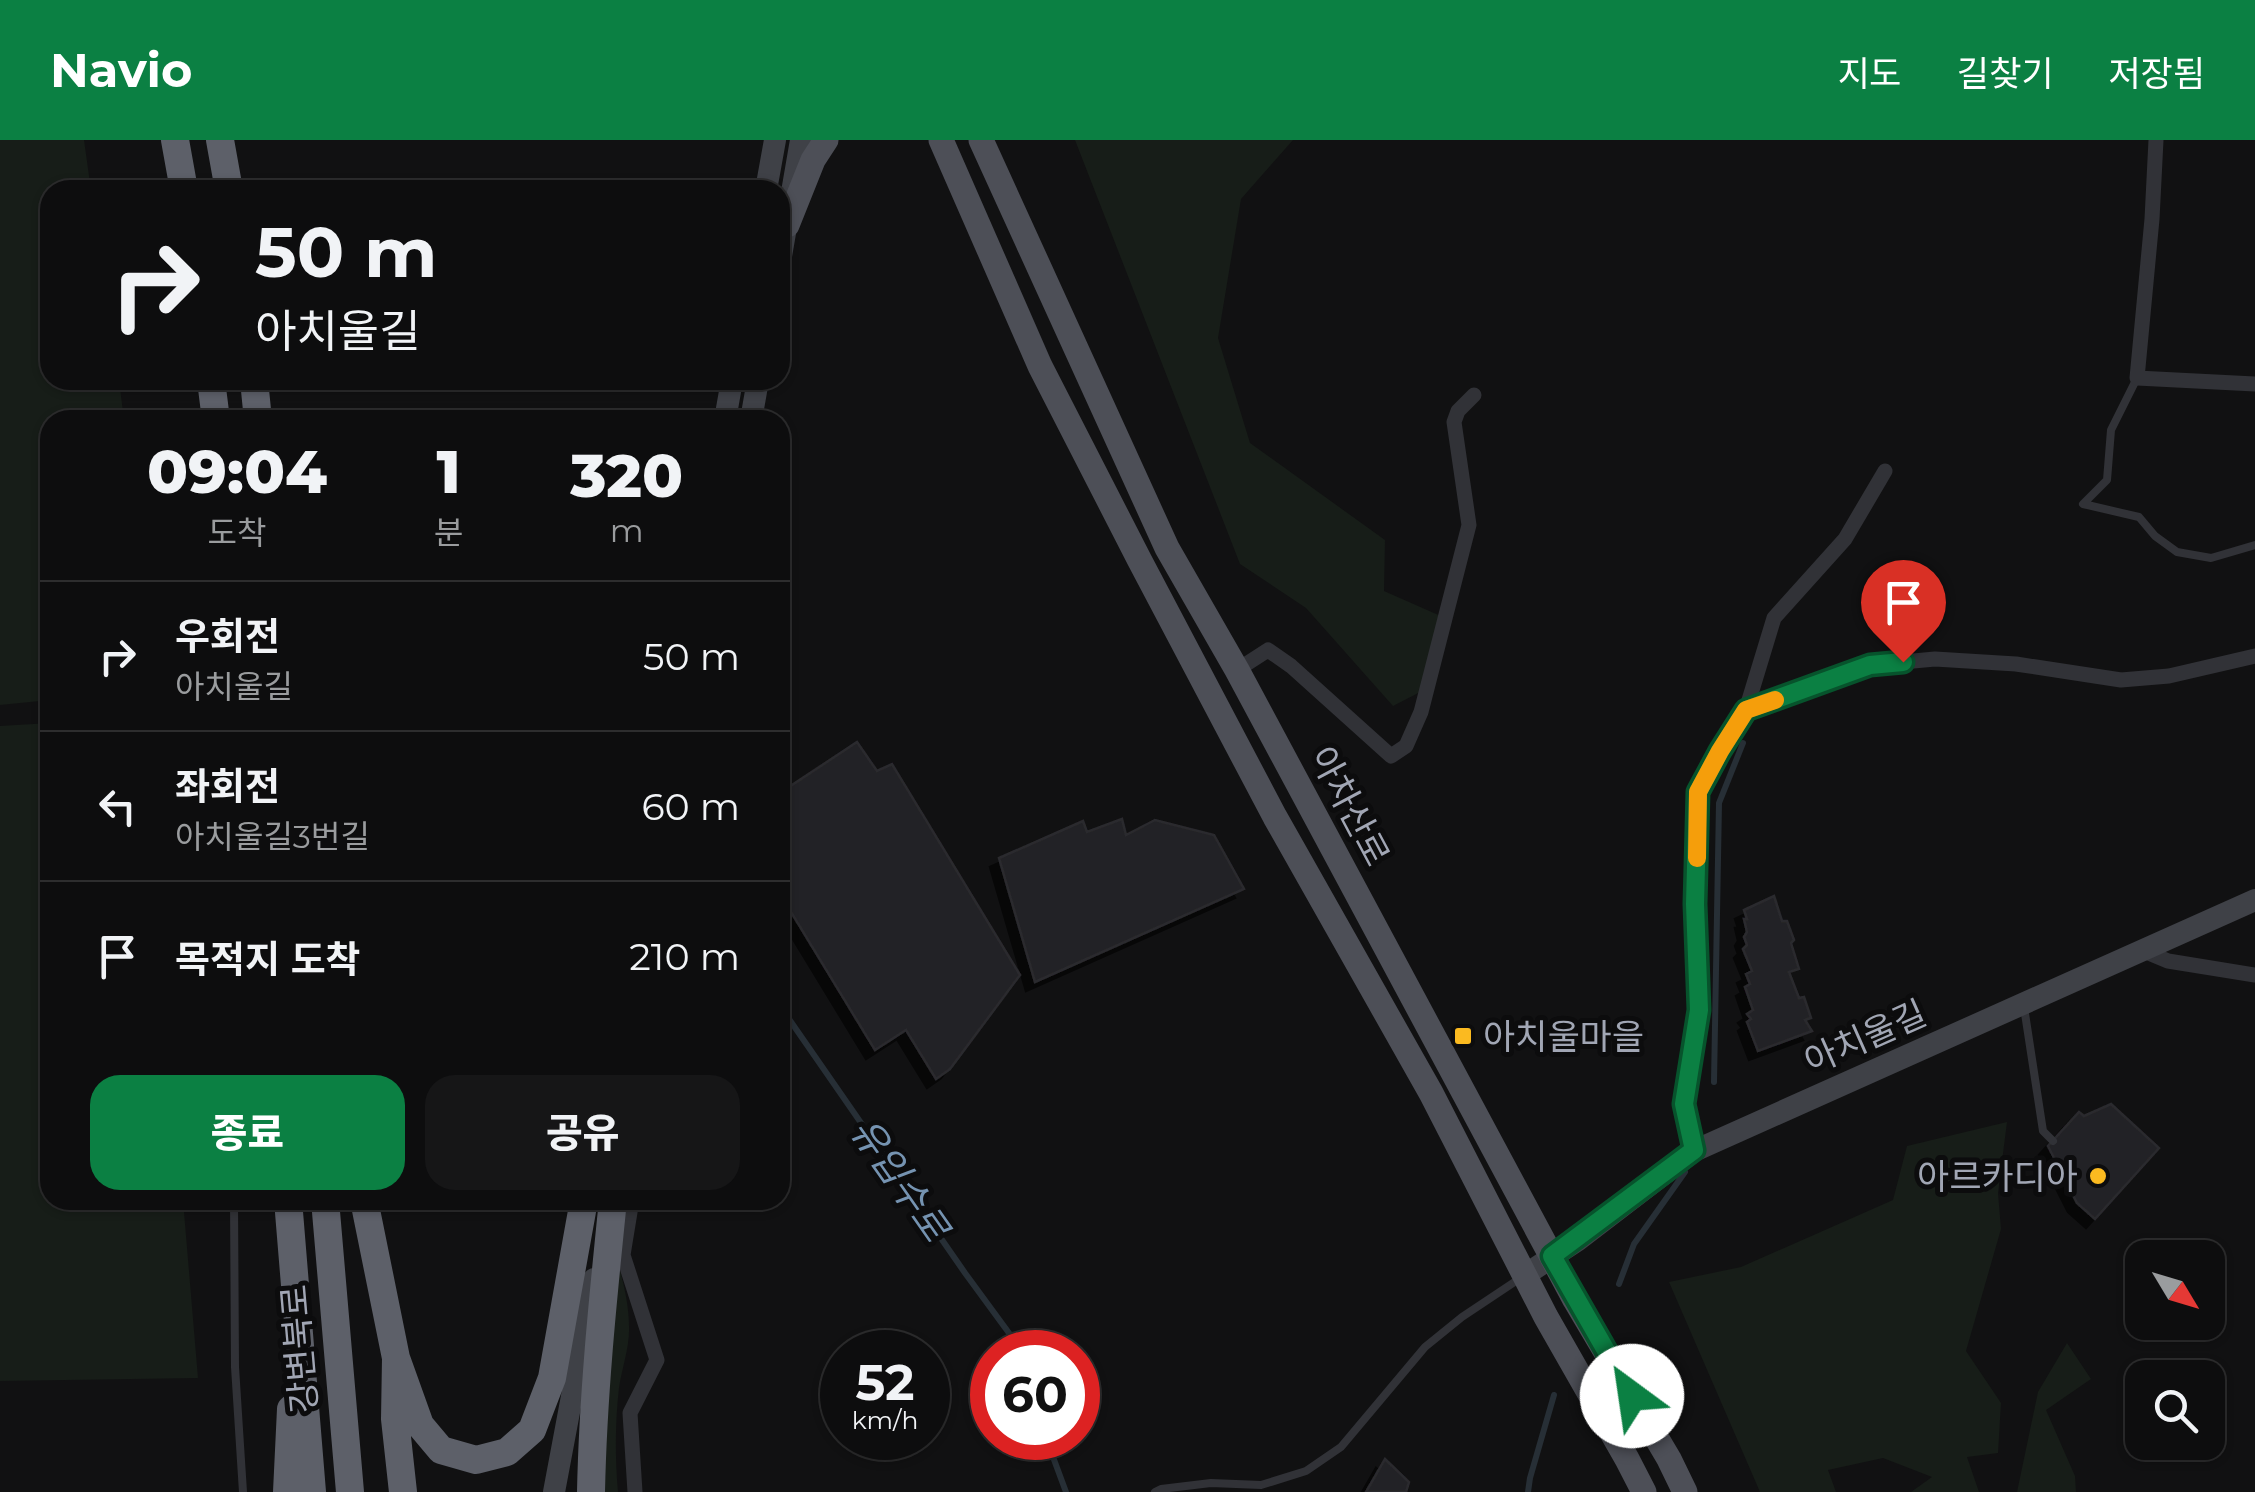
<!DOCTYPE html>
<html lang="ko">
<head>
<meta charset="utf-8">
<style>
	body { margin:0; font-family:Montserrat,"Noto Sans KR",sans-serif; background:#161617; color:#f1f3f6; height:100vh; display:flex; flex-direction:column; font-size:38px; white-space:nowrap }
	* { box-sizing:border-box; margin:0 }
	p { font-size:32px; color:#9a9c9e }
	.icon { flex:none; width:55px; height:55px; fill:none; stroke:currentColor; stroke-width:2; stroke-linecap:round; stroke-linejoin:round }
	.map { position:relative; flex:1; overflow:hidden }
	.details { position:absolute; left:40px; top:270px; width:750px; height:800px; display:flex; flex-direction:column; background:#0d0d0e; border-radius:30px; box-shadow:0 2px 8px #0004,0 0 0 2px #2d2d2e }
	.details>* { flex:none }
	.top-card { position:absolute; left:40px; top:40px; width:750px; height:210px; border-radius:30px; box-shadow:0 2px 8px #0004,0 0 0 2px #2d2d2e; background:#0d0d0e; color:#f1f3f6; overflow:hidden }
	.needle { width:65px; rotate:128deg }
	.fabs { position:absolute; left:2125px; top:1100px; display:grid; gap:20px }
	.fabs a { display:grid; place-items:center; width:100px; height:100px; border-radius:20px; background:#0d0d0e; box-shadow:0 2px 8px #0004,0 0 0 2px #2d2d2e; font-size:50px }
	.speed { position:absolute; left:820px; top:1190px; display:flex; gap:20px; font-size:50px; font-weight:700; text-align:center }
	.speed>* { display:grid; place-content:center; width:130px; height:130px; border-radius:50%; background:#0d0d0e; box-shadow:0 2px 8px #0004,0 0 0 2px #2d2d2e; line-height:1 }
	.speed small { font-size:25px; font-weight:400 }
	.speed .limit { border:15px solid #d22; background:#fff; color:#111 }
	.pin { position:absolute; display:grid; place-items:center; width:85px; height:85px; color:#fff; margin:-102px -42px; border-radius:50% 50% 50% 0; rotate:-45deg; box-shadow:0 0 10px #0007 }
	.pin .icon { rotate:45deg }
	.me { position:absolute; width:110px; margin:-55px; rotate:329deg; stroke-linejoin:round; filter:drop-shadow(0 0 8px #0008) }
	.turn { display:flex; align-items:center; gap:35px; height:210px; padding:0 50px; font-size:45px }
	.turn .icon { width:130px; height:130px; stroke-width:2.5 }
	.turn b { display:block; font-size:70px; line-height:85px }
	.eta { display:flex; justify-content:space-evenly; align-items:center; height:170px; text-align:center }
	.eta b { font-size:60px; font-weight:800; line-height:70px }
	.cta { display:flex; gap:20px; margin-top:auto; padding:20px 50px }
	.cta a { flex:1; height:115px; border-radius:30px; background:#0b8043; color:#fff; font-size:40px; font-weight:800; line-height:115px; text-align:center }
	.cta a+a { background:#161617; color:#f1f3f6 }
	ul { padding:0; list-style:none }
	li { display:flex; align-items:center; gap:30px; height:150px; padding:0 50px; border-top:2px solid #2d2d2e }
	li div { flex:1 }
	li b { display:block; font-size:38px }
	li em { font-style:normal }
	header { display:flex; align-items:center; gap:60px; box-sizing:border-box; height:140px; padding:0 50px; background:#0b8043; color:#fff }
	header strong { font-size:48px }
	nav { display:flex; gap:55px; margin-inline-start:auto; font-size:35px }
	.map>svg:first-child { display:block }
	.green { fill:#171d18 }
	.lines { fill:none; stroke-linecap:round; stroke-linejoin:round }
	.stream { stroke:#272f36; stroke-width:6 }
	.building { fill:#242426; stroke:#2b2a2e; stroke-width:2.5; filter:url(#shadow) }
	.lane { stroke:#313237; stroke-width:8 }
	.street { stroke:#313237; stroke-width:15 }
	.secondary { stroke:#3f4147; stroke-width:22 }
	.primary { stroke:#4d4f57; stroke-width:25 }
	.highway { stroke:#5d6069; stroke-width:28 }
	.route-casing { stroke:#07532c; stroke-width:25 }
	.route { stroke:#0b8043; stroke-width:18 }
	.slow { stroke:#f59e0b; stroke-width:18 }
	.poi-dot { fill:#fbba20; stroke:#0c0c0d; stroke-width:4 }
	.labels { text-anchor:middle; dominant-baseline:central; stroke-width:10; stroke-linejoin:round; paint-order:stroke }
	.street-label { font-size:35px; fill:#a1a6b4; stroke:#0c0c0d }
	.poi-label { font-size:35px; fill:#a1a6b4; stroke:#0c0c0d; text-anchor:start }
	.water-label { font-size:38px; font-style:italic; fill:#7593b1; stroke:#0c0c0d }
</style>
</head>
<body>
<header>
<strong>Navio</strong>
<nav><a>지도</a><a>길찾기</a><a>저장됨</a></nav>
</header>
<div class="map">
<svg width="2255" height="1352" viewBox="0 0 2255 1352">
	<defs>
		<filter id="shadow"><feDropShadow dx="-9" dy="9" stdDeviation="0" flood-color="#0009"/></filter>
	</defs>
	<rect width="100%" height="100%" fill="#111112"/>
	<path class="green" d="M0 0H84L91 50H50V240H119L124 280H50V560L0 565Z
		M1075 0H1293L1241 59 1218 198 1250 303 1385 400 1384 451 1452 481 1428 548 1393 566 1306 468 1240 424Z
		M50 583V1060H183L198 1238 0 1241V586Z
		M2007 982 1998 1053 2001 1089 1966 1211 2001 1263 1998 1313 1967 1317 1979 1352H1911L1932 1337 1883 1318 1828 1330 1836 1352H1760L1669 1142 1741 1127 1893 1060 1907 1006Z
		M616 1115C622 1138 629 1162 629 1186 630 1206 622 1228 619 1248 615 1283 615 1318 618 1352H598Z
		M2067 1203 2091 1239 2046 1270 2075 1336 2076 1352H2017L2038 1252Z"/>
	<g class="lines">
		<path class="stream" d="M780 866 965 1133 1017 1204 1020 1212
			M1714 942 1719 663 1743 603
			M1619 1144 1634 1104 1685 1032
			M1046 1298 1066 1352
			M1528 1352 1530 1338 1554 1255"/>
	</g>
	<path class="building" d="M857 602 877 631 892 624 1020 835 950 929 936 939 906 890 875 910 780 754V653Z
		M1122 679 1126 695 1155 680 1214 695 1244 749 1035 842 999 718 1083 681 1087 692Z
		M1774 756 1782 781H1787L1794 800 1791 803 1799 829 1789 832 1799 858 1804 857 1811 878 1805 880 1812 891 1758 911 1747 882 1751 879 1747 874 1753 870 1745 847 1750 844 1746 834 1752 831 1743 809 1747 805 1744 797 1747 792 1744 779H1747L1744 770Z
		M2111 964 2159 1008 2095 1079 2077 1063 2048 1006 2079 972 2084 976Z
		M1385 1319 1409 1342 1406 1352H1366Z"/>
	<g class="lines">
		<path class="lane" d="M2137 238 2111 290 2107 340 2083 364 2139 377 2155 396 2177 412 2211 418 2255 405
			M2024 867 2043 991 2053 1001
			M234 1060 235 1227 243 1352
			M1155 1352 1161 1349 1211 1343 1261 1345 1306 1331 1341 1307 1425 1207 1462 1177 1522 1137"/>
		<path class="street" d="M2156 0 2152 79 2137 238 2255 244
			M1237 530 1268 510 1291 526 1391 616 1406 606 1421 572 1469 385 1454 282 1458 271 1474 255
			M1746 570 1774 478 1845 399 1885 331
			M2144 811 2168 821 2255 835
			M1694 1011 1684 964 1699 869 1695 765 1698 653 1719 611 1746 570 1870 525 1935 519 2016 524 2121 540 2169 536 2255 516
			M632 1060 623 1115 657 1220 630 1273 635 1352"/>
		<path class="secondary" d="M766 50 775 0
			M780 122 801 0
			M725 280 732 240
			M751 280 758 240
			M1525 1135 1578 1100 1694 1011 2255 760
			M554 1352 594 1139"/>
		<path class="primary" d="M941 0 1040 226 1140 421 1275 677 1431 953 1546 1177 1627 1319 1644 1352
			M981 0 1167 408 1237 530 1575 1160 1669 1319 1685 1352
			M787 85 813 20 826 0"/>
		<path class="highway" d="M175 0 184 50
			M220 0 229 50
			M211 240 216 280
			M254 240 258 280
			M288 1060 312 1352
			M325 1060 350 1352
			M364 1060 396 1218 395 1279 403 1352
			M396 1218 420 1285 441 1310 476 1320 507 1312 532 1290 552 1238 584 1060
			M287 1352 291 1269
			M591 1352C593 1254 603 1158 613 1060"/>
	</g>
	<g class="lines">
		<defs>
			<path id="route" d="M1632 1256 1552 1116 1694 1010 1684 964 1699 870 1695 764 1698 652 1720 611 1746 570 1870 525 1903 522"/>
		</defs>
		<use href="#route" class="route-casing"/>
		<use href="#route" class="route"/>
		<path class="slow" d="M1697 718 1698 652 1720 611 1746 570 1775 560"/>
	</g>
	<g class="poi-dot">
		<rect x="1453" y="886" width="20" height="20" rx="5"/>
		<circle cx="2098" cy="1036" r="10"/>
	</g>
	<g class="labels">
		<g class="street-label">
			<text transform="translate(1350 666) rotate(62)">아차산로</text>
			<text transform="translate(1865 897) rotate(-24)">아치울길</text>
			<text transform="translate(299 1209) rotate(-95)">강변북로</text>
		</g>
		<g class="poi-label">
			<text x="1483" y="896">아치울마을</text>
			<text x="2078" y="1036" text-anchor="end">아르카디아</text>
		</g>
		<g class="water-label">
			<text transform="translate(900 1039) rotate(55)">유입수로</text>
		</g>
	</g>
</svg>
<div class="fabs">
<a><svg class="needle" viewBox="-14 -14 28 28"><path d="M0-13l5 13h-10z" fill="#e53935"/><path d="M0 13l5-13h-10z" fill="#9a9c9e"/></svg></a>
<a><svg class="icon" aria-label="search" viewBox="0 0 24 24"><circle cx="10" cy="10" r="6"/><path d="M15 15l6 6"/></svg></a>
</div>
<div class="speed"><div>52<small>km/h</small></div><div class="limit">60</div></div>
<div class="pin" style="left:1903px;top:522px;background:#d93025"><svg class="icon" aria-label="arrive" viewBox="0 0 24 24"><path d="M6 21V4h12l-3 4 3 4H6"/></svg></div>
<svg class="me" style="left:1632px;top:1256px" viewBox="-20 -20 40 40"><circle r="19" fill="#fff"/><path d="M0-13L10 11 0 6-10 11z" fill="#0b8043"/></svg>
<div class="top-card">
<div class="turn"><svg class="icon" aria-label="right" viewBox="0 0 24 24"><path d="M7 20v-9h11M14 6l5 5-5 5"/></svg><div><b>50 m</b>아치울길</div></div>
</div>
<section class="details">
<div class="eta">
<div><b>09:04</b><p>도착</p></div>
<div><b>1</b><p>분</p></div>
<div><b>320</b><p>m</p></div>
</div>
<ul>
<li><svg class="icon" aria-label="right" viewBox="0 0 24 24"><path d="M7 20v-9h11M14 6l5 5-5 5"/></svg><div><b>우회전</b><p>아치울길</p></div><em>50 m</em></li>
<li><svg class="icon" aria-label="left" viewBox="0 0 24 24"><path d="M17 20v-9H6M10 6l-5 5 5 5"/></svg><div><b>좌회전</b><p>아치울길3번길</p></div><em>60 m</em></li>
<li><svg class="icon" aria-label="arrive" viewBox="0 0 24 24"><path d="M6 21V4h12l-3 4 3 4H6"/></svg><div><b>목적지 도착</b></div><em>210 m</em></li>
</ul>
<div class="cta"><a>종료</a><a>공유</a></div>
</section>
</div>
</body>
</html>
